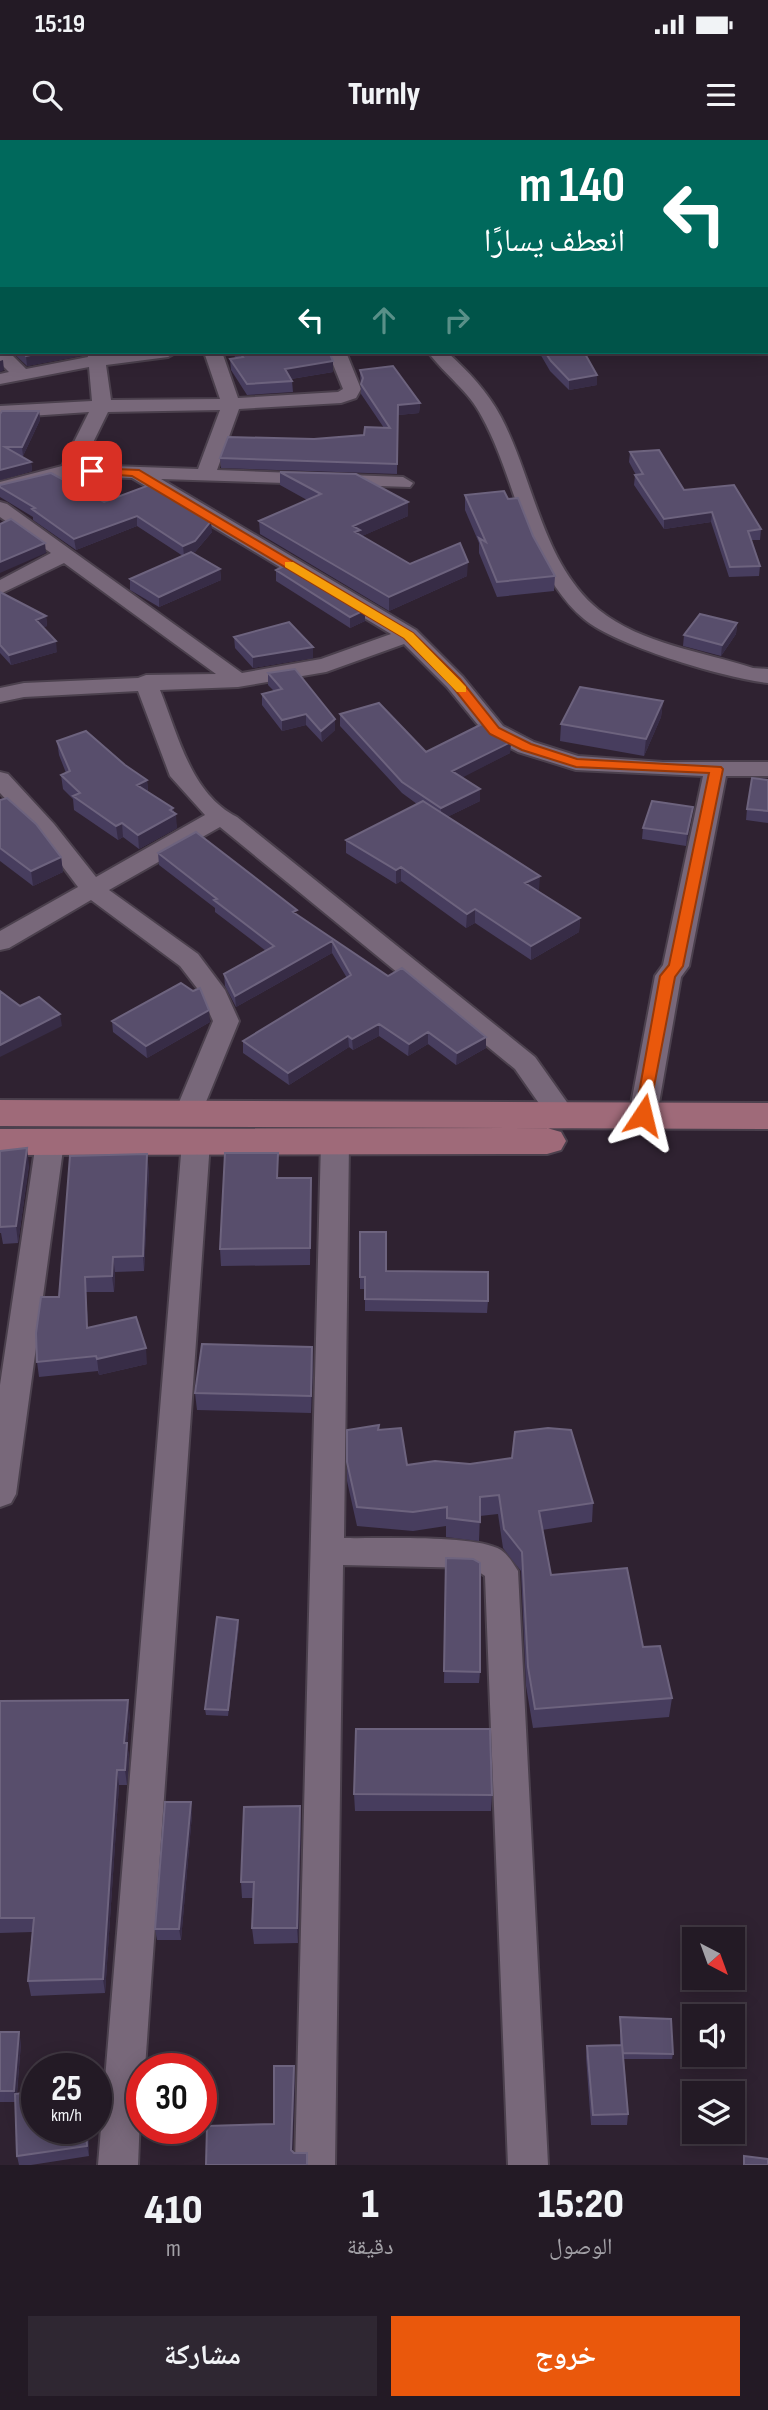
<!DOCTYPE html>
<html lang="ar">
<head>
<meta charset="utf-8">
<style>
	body { margin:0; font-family:"Sofia Sans Condensed","Noto Naskh Arabic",sans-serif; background:#2f2732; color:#f1f3f6; direction:rtl; height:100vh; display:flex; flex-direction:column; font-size:26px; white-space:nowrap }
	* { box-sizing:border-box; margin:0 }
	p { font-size:23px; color:#a3a1a7 }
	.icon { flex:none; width:38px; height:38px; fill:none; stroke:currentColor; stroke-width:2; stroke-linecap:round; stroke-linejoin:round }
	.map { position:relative; height:2025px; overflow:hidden; direction:ltr }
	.drawer { display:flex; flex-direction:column; background:#231a25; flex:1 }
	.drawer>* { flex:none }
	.top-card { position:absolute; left:0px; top:0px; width:768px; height:214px; box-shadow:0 4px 18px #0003,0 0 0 2px #403842; direction:rtl; background:#00695c; color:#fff; overflow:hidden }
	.needle { width:46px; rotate:139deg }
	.buttons { position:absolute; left:682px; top:1787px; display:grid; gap:14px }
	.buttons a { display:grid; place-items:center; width:63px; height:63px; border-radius:0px; background:#231a25; box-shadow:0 4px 18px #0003,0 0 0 2px #403842; font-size:35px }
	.speed { position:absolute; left:21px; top:1913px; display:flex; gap:14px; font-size:35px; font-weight:700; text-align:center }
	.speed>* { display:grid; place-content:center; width:91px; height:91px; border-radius:50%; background:#231a25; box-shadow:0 4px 18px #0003,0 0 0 2px #403842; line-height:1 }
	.speed small { font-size:18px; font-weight:400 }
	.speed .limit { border:10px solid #d22; background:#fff; color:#111 }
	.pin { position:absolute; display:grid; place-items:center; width:60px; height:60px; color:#fff; margin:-30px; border-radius:14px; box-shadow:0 4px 10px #0006 }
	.me { position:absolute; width:77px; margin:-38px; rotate:10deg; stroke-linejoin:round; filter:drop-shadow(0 0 5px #0008) }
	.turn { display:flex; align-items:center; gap:24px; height:147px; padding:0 28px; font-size:32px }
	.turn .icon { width:91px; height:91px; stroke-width:2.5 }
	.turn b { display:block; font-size:49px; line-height:60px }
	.lanes { display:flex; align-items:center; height:66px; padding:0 28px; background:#0003; justify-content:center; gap:35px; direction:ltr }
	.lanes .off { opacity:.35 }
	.eta { display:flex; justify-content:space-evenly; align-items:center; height:119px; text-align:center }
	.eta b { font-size:42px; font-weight:800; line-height:49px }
	.button { display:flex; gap:14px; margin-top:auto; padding:14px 28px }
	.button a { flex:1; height:80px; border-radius:0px; background:#ea580c; color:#fff; font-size:28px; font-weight:800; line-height:80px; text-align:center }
	.button a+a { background:#2f2732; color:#f1f3f6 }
	.status { display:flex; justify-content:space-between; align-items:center; height:49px; padding:0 35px; background:#231a25; direction:ltr }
	.status svg { height:19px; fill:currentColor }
	header { display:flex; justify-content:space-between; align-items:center; height:91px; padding:0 28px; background:#231a25; font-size:32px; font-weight:800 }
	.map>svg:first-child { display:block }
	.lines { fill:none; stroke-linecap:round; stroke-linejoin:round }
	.street-casing { stroke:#4b404d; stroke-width:4 }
	.primary-casing { stroke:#4b404d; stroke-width:4 }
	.street { fill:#78687a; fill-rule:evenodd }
	.primary { fill:#9f6a79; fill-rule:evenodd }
	.wall { fill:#473d5e }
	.shaded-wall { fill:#372c46 }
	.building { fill:#584e6c; stroke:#6d637e; stroke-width:2 }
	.route { fill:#ea580c; stroke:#983908; stroke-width:2 }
	.slow { fill:#f59e0b }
</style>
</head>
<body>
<div class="status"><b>15:19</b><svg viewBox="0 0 49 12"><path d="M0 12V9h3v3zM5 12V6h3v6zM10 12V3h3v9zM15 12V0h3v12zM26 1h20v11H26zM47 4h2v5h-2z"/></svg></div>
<header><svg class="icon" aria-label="menu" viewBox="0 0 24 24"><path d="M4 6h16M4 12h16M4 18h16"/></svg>Turnly<svg class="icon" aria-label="search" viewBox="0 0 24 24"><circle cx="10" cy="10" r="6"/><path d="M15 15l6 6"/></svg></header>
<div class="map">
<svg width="768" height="2025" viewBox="0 0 768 2025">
	<rect width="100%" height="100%" fill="#2f2231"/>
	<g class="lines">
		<defs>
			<path id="street" d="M0 6H2V16H0Z
				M0 44H2V54H0Z
				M0 208 2 212H9L26 229 88 217 87 212 105 214 177 212 168 217 106 225 111 260 220 259 204 212H222L238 258 338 252 343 249 328 212H346L361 249 356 258 341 263 239 269 217 330 403 337 413 343 410 347 161 339 416 490 463 537 503 586 534 602 578 616 663 622H768V636H726L689 826 681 837 657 975 653 982 643 984 633 982 629 975 655 836 663 825 703 636 576 630 518 612 487 596 447 547 404 504 326 532 238 547 160 550C178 595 191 654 237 677L535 917 576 975 572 982 562 984 552 982 515 929 220 687 109 750 198 814 225 850 239 881 199 979 189 981 179 979 175 972 213 881 200 852 180 826 91 760 9 808 0 810V791L78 747 38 694 0 653V632L8 634 54 684 96 737 205 675 170 636 138 551 24 557 0 562V548L24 543 138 538 146 535 216 534 64 423 0 454V440L51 413 0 377V362L7 364 242 533 321 519 391 494 132 338 70 336 0 354V342L62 326 89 272 0 278V266L92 261 89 227 0 244V234L9 232 0 223ZM220 270 198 329 82 325 108 272Z
				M428 212H447C468 231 488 252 501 277 534 339 542 424 599 470 641 504 704 512 753 528L768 529V543C725 538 616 506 584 479 562 461 547 435 535 410 515 367 505 319 482 277 469 251 445 235 428 212Z
				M50 993 60 995 64 1002 16 1354 11 1363 0 1367V1245L36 1002 40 995Z
				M196 993 206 995 210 1002 145 1928H142L138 2025H98L182 1002 186 995Z
				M335 993 345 995 349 1002 344 1398C378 1399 475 1394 501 1410 508 1415 513 1423 518 1431L548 2025H508L485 1436 473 1428 343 1425 335 2025H295L321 1002 325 995Z"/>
			<path id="primary" d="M0 960 768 963V989L0 986Z
				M547 988 561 992 566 1001 561 1010 547 1014 0 1015V989Z"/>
		</defs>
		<use href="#street" class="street-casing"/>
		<use href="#primary" class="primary-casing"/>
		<use href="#street" class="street"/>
		<use href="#primary" class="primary"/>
	</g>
	<path class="wall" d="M0 106H2V207L0 206Z
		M12 212H86L85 215 27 226Z
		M231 212H329L333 221V232L291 239 292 241 293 252 247 255 231 230 230 219 236 218Z
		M539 212H584L597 245 569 250 550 231Z
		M360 230 420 263 419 273 398 275 397 334 221 328 220 318 314 299 364 295 384 288 361 254Z
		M39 271 40 280 23 316H21L31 322 32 331 0 340V274Z
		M630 312 684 350 761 389 760 400H751L760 426 759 436 729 437 711 382 664 389 634 345 635 335H636L629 322Z
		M280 332 408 362V376L362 396 410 424 467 436 389 471 260 394 259 381 307 360 280 345Z
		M0 345 104 362 212 392 195 412 192 413 220 429 221 440 159 467 130 450V439L183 416 137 386 76 410 33 380V377L0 357Z
		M465 355 508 359 533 396 555 436 554 451 497 457 479 413V403L465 370Z
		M276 430 365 470V481L350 488 276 441Z
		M0 452 46 476 47 486 43 487 57 512 11 525 0 513Z
		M737 483 736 494 721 516 683 506 684 495Z
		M234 497 313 518 253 528 235 508Z
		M268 533 335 590 322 602 306 585 282 591 262 565V554L274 551 268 545Z
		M663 561 661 577 644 616 560 601 561 584Z
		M340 574 426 612 511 602 510 613 462 637 480 661 447 677 539 750 537 751 580 778 579 792 531 820 475 783 466 788 401 741 396 744 346 713V700L417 664 402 653 340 586Z
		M57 601 125 625 147 640 148 652 173 668 177 688 139 709 123 697 118 700 74 670 73 659 63 649 61 635 66 633 59 615Z
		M768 640V683L746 680 747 669Z
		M0 660 61 717 63 732 33 746 0 721Z
		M691 679 686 706 642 699 643 688Z
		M158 713 297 775 486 908 456 925 428 904 408 916 379 896 353 910 349 907 289 945 243 913V901L347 838 332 813 236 867 225 846 224 834 266 811 215 772V768L159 725Z
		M193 851 210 882 147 918 113 892 112 881Z
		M0 1011 29 1025 18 1103 3 1104 1 1093H0Z
		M149 1029 144 1131 115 1132 114 1152H86L88 1187 147 1224 99 1235 98 1231 39 1237 37 1222 59 1157Z
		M278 1030V1038H311L310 1125 221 1126 220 1109Z
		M360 1092 386 1131 488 1161 487 1173 365 1171V1149H360Z
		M313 1225 311 1273 197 1270 195 1253Z
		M347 1290H379L407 1325 593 1363 592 1382 542 1390 551 1435 643 1507 672 1558 669 1577 533 1588 526 1546 521 1431 503 1408 498 1374 480 1376 479 1401 446 1397V1386L413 1391 357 1386 347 1341Z
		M446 1418 480 1532 479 1543H444Z
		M239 1486 228 1576 206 1575 205 1569Z
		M0 1561 130 1575 127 1603 129 1617 127 1645H119L105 1853 31 1856 28 1841 32 1792 0 1793Z
		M354 1654 492 1655 491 1671H355Z
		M300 1666 301 1683 298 1803 254 1804 252 1788 253 1758H242L241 1742Z
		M192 1674 181 1800H157L155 1789Z
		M620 1877 673 1914 672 1919H624L628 1974 627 1985H591L586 1917 587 1906 620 1905Z
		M0 1892 21 1903 17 1954 37 1988H88L89 2016 31 2025H19L17 2016 15 1962H0Z"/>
	<path class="shaded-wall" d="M46 212H86L85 215 27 226 26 216Z
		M3 220 4 230 0 232V221Z
		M333 221V232L285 240V229Z
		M597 235V245L569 250V240Z
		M420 263 419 273 398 275 397 334 398 265Z
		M39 271 40 280 23 316 22 307Z
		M31 322 32 331 0 340V330Z
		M408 362V376L360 397V403L353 386Z
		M712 372 711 382 664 389V379Z
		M137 376V386L76 410 74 399Z
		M211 381 212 392 195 412 184 416 183 406Z
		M45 403 46 413 0 433V422Z
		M468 422 467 436 389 471V457Z
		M220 429 221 440 159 467V457Z
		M365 470V481L350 488V477Z
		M46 476 47 486 38 490 36 480Z
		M737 483 736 494 721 516 722 505Z
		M56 501 57 512 11 525 9 515Z
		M313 507V518L253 528V517Z
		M663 561 661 577 644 616 646 599Z
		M306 574V585L282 591V580Z
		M335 579V590L322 602 321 591Z
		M511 602 510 613 452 643V631Z
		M147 640 148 654 137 645Z
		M480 649V661L441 680V668Z
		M693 667 691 679 686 706 687 694Z
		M173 668V675L176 674 177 688 139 709 138 695Z
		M122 683 123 697 118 700 116 686Z
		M61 717 63 732 33 746 31 731Z
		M401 727V741L396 744V730Z
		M540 736 539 750 525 757V743Z
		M475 769V783L466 788 467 774Z
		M580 778 579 792 531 820V806Z
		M332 801V813L236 867 235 856Z
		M209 870 210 882 147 918 146 906Z
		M60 874 62 886 0 917V905Z
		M379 884V896L353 910 352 899Z
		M428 892V904L408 916 409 904Z
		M348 896 349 907 289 945 288 933Z
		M486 897V908L456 925 457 913Z
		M27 1008 29 1025 18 1103 16 1086Z
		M147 1014 149 1029 144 1131 143 1116Z
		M113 1117 115 1132 114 1152 112 1136Z
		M85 1137 86 1152 89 1203 87 1188Z
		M312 1207 313 1225 311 1273V1256Z
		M146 1208 147 1224 99 1235 97 1219Z
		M238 1480 239 1486 228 1576V1570Z
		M128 1560 130 1575 127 1603 129 1617 127 1645 125 1630 124 1603Z
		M117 1630 119 1645 105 1853 103 1839Z
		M191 1662 192 1674 181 1800 179 1789Z
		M300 1666 301 1683 298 1803 297 1788Z
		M19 1892 21 1903 16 1962 14 1951Z
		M294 1926 295 1941 292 2025 291 2010Z
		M86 1988H88L89 2016 87 2006Z"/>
	<path class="building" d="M98 0H211V2H98Z
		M0 106H2V197L0 196Z
		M22 212H46L26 216Z
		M239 212H329L333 221 285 229 292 241 247 244 230 219 243 217Z
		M545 212H584L597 235 569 240 551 221Z
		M393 226 420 263 398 265 397 324 220 318 228 297 314 299 364 295 365 287 390 288 361 244 363 238 360 230Z
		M2 271H39L22 307H5L31 322 0 330V274Z
		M659 310 684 350 734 345 761 389 748 391 760 426 730 427 712 372 664 379 635 335 643 334 630 312Z
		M280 332 356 334 408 362 353 386 360 390 355 392 410 424 460 403 468 422 389 457 259 381 321 354Z
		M51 333 104 362 152 344 211 381 195 401 183 406 137 376 74 399 32 369 35 368 0 347V345Z
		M504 351 508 359 518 358 533 396 555 436 497 442 479 398 486 402 465 355Z
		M11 379 45 403 0 422V384Z
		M191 412 220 429 159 457 130 439Z
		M288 424 365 470 350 477 276 430Z
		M0 452 46 476 36 480 56 501 9 515 0 505Z
		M700 474 737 483 722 505 684 495Z
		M289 482 313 507 253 517 234 497Z
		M295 529 335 579 321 591 306 574 282 580 262 554 282 549 268 533Z
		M580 547 663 561 646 599 561 584Z
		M379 563 426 612 482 584 511 602 452 631 480 649 441 668 402 642 340 574Z
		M86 591 125 625 147 640 137 645 173 668 170 670 176 674 138 695 122 683 116 686 73 656 80 653 61 635 70 631 57 601Z
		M752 638 768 640V671L747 669Z
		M7 658 36 684 61 717 31 731 0 708V660Z
		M423 661 540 736 525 743 580 778 531 806 475 769 467 774 401 727 396 730 346 700Z
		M652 661 693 667 687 694 643 688Z
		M196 692 297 770 293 772 388 836 402 828 486 897 457 913 428 892 409 904 379 884 352 899 348 896 288 933 243 901 351 835 332 801 235 856 224 834 274 806 214 760 217 759 158 713Z
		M181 843 193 851 200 848 209 870 146 906 112 881Z
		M0 851 20 866 39 857 60 874 0 905Z
		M27 1008 16 1086 0 1087V1011Z
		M225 1013H278L277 1038H311L310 1108 220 1109Z
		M147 1014 143 1116 113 1117 112 1136 85 1137 87 1188 136 1177 146 1208 97 1219 96 1216 37 1222 36 1193 41 1157H59L70 1016Z
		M360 1092H386V1131L488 1132V1161L365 1159V1137H360Z
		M202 1204 312 1207 311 1256 195 1253Z
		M379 1285 378 1290 401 1288 407 1325 435 1321 470 1324 512 1318 515 1292 548 1288 571 1290 593 1363 539 1371 551 1435 627 1428 643 1507 660 1506 672 1558 535 1569 528 1527 522 1412 504 1389 499 1355 480 1357V1382L447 1378V1367L413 1372 357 1367 347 1322V1290Z
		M446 1418 473 1419 480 1423V1532L444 1531Z
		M217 1477 238 1480 228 1570 205 1569Z
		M128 1560 124 1603H127L125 1630H117L103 1839 28 1841 34 1778H0V1561Z
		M356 1589H490L492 1655 354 1654Z
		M165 1662H191L179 1789H155Z
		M300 1666 297 1788H252L254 1742H241L244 1667Z
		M620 1877 671 1879 673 1914 623 1913 622 1905Z
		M0 1892H19L14 1951H0Z
		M622 1905 628 1974 593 1975 587 1906Z
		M274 1926H294L291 2010 294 2013H307V2025H206L207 1986 274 1984Z
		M37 1951V1988H86L87 2006 17 2016 15 1954Z
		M744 2016 768 2019V2025H744Z"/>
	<path class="route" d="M92 328 139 330 413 493 460 539 499 588 531 604 577 619 721 627 723 629 683 826 675 837 648 978 643 980 635 975 660 836 669 825 709 633 576 627 522 610 490 594 451 545 404 498 132 336 88 333V329Z"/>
	<path class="slow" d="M285 422H293L413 493 466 547V552H457L404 498 285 427Z"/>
</svg>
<div class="buttons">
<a><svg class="needle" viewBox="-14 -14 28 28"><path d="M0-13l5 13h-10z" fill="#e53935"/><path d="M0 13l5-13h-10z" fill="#a3a1a7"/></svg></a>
<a><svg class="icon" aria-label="sound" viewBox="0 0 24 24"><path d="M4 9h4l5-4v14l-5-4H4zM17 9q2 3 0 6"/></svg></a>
<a><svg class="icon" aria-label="layers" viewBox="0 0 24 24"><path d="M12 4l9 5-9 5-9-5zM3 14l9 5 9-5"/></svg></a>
</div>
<div class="speed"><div>25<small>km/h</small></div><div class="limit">30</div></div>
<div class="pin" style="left:92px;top:331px;background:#d93025"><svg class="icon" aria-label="arrive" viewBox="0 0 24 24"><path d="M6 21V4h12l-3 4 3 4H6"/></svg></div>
<svg class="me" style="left:643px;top:975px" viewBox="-20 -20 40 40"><path d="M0-17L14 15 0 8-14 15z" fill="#ea580c" stroke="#fff" stroke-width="4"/></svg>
<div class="top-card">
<div class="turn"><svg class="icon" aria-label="left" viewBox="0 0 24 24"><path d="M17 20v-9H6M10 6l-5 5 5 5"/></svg><div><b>140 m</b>انعطف يسارًا</div></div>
<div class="lanes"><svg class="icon" aria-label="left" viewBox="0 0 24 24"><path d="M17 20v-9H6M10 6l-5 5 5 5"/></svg><svg class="icon off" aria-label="ahead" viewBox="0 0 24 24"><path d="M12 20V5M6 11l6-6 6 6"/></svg><svg class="icon off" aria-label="right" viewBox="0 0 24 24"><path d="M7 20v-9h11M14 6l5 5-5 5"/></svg></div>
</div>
</div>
<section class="drawer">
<div class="eta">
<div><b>15:20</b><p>الوصول</p></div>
<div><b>1</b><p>دقيقة</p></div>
<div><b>410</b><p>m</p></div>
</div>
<div class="button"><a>خروج</a><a>مشاركة</a></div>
</section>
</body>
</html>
